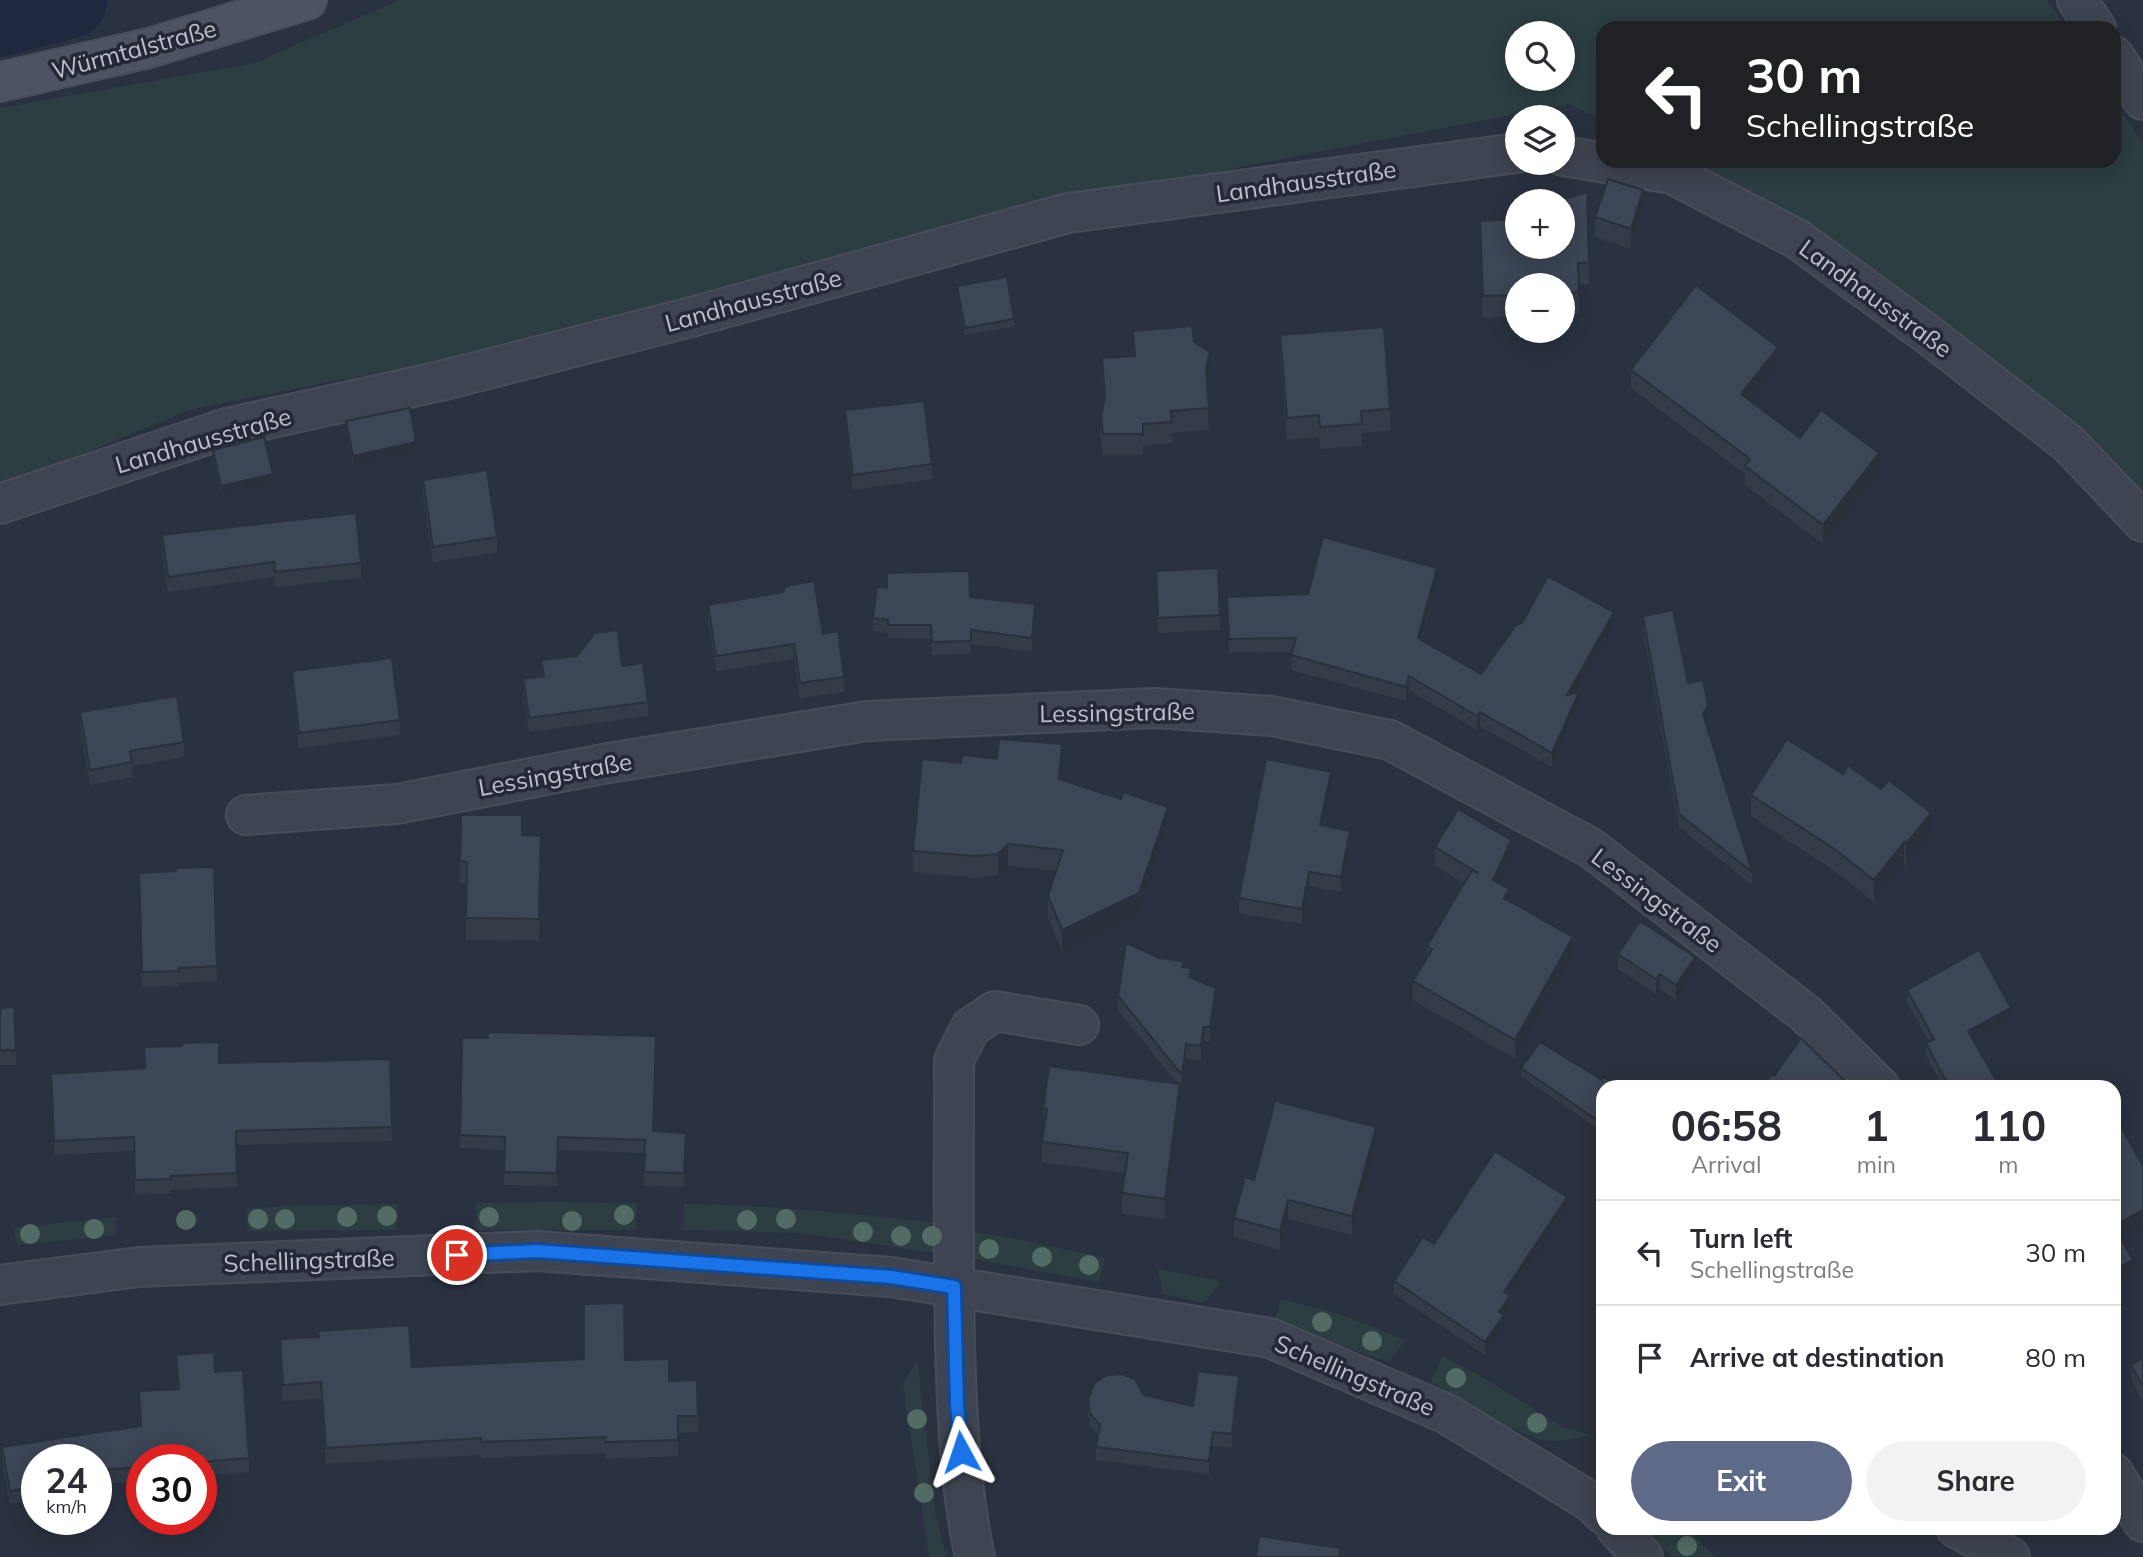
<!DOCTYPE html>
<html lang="en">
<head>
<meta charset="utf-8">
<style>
	body { margin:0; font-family:Mulish,sans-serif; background:#f2f2f3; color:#2b2b33; height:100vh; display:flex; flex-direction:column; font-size:26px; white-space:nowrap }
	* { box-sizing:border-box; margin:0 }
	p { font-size:23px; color:#7c7c81 }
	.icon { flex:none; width:38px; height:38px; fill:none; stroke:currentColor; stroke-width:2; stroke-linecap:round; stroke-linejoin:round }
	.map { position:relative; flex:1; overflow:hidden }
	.details { position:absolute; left:1596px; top:1080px; width:525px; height:455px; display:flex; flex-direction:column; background:#fff; border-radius:21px; box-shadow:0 4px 18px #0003 }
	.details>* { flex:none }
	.banner { position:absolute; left:1596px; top:21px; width:525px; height:147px; border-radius:21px; box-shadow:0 4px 18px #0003; background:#202124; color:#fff; overflow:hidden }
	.controls { position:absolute; left:1505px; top:21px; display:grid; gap:14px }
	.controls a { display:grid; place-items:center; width:70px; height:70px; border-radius:50%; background:#fff; box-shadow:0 4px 18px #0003; font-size:35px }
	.speed { position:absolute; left:21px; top:1444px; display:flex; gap:14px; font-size:35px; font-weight:700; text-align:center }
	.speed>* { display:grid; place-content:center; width:91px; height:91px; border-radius:50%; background:#fff; box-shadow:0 4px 18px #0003; line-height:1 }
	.speed small { font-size:18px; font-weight:400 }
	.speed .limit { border:10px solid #d22; background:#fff; color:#111 }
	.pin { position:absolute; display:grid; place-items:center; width:60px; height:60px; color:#fff; margin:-30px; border:4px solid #fff; border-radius:50%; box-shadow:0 2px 7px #0007 }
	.me { position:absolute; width:77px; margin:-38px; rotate:355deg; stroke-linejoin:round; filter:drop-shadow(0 0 5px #0008) }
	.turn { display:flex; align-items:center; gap:24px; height:147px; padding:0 35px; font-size:32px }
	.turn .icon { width:91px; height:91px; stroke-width:2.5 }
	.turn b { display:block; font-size:49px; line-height:60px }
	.eta { display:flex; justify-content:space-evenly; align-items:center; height:119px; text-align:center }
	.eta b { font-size:42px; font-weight:700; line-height:49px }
	.button { display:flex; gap:14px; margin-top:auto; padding:14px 35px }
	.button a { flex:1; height:80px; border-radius:42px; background:#5e6a87; color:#fff; font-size:28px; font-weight:700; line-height:80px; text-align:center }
	.button a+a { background:#f2f2f3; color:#2b2b33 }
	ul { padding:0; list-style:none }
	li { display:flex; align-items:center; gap:21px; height:105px; padding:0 35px; border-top:2px solid #e1e1e2 }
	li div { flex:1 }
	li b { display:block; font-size:26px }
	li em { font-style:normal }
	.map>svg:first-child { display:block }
	.green { fill:#2c3e42; fill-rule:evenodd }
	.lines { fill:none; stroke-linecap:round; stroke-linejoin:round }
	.river { stroke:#1e293f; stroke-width:77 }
	.street-casing { stroke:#484d5a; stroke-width:42 }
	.secondary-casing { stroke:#484d5a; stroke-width:42 }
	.street { stroke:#3e4451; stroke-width:38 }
	.secondary { stroke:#4d5363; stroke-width:38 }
	.tree { fill:#536b64 }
	.wall { fill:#343c4a }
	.shaded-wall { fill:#2b313c }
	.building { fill:#3d4656; stroke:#2b313c; stroke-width:2 }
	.route-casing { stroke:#114b97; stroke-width:18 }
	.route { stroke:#1a73e8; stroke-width:12 }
	.labels { text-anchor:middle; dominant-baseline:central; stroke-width:7; stroke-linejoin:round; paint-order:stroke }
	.street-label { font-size:24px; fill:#bbc0cb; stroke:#232936 }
</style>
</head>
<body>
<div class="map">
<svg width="2143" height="1557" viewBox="0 0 2143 1557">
	<rect width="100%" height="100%" fill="#2a3241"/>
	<path class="green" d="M399 0H2047L2066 28H1603V120L1569 104 1105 193 590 331 193 409 0 487V108L255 63ZM1517 33H1563V79H1517Z
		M2114 100 2143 144V495L2076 426 1882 275 1687 161H2114Z
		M553 1202 637 1203 636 1230H475L477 1203Z
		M398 1204 397 1230 248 1231 246 1209 289 1206Z
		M684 1204C771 1205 857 1214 944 1224L941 1254 801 1233 683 1230Z
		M116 1217V1235L17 1245 14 1228Z
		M964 1230 1022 1240 1105 1258 1099 1282 962 1257Z
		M1158 1269 1220 1281 1215 1290 1204 1303 1163 1294Z
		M1281 1299 1340 1314 1405 1340 1389 1362 1274 1323Z
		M1443 1356 1489 1381 1562 1427 1591 1435C1578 1438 1566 1441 1553 1441 1522 1441 1459 1397 1430 1381Z
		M917 1360 935 1512 947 1557H929L903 1384Z
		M1646 1528H1686L1715 1557H1673L1651 1537Z"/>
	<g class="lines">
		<path class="river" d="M0 18 69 0"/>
		<defs>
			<path id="street" d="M2077 0 2096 28
				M2114 56 2143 100
				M1563 156 1672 174 1797 239 1926 333 2068 443 2143 522
				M0 504 227 428 445 380 695 316 1068 213 1517 153
				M246 815 397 804 603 764 867 721 1156 708 1272 716 1390 740 1591 848 1806 1014 1880 1087
				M0 1285 139 1267 537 1251 891 1277 1270 1338 1447 1414 1591 1502 1603 1514
				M2114 1474 2143 1522
				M1616 1528 1643 1557
				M1956 1528 2010 1557
				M975 1557C960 1488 957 1415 955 1344 953 1249 954 1155 954 1060L971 1027 995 1011 1079 1025"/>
			<path id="secondary" d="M0 82 149 48 307 0"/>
		</defs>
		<use href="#street" class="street-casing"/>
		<use href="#secondary" class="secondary-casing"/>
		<use href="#street" class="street"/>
		<use href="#secondary" class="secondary"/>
	</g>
	<g class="tree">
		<circle cx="624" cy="1215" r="10"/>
		<circle cx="387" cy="1216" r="10"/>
		<circle cx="347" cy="1217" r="10"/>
		<circle cx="489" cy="1217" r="10"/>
		<circle cx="258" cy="1219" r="10"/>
		<circle cx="285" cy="1219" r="10"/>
		<circle cx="786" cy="1219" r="10"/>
		<circle cx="186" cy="1220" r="10"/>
		<circle cx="747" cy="1220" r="10"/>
		<circle cx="572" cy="1221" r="10"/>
		<circle cx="94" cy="1229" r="10"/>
		<circle cx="863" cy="1232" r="10"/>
		<circle cx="30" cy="1234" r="10"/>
		<circle cx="901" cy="1236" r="10"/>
		<circle cx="932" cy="1236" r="10"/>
		<circle cx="989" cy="1249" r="10"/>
		<circle cx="1042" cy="1257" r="10"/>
		<circle cx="1089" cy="1265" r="10"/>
		<circle cx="1322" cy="1322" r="10"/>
		<circle cx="1372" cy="1341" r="10"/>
		<circle cx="1456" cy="1378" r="10"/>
		<circle cx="917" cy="1419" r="10"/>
		<circle cx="1537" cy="1423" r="10"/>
		<circle cx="924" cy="1493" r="10"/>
		<circle cx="1687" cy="1546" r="10"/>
	</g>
	<path class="wall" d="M1643 209 1631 249 1595 237V217Z
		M1480 221 1589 262V284H1579V314L1563 315V285H1517V316L1483 318Z
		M957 286 1014 319V326L965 335 957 293Z
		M1133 331 1194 342 1210 373 1207 384 1209 430 1172 433V443L1143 446V455H1103L1101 438V417L1104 403 1102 380V358L1133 356Z
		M1280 335 1390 409V431L1362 433V446L1320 449 1319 437 1287 440 1280 357Z
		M1778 365 1750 401 1800 438 1879 472 1823 544 1745 485V474L1631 388V370Z
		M845 410 932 464V479L853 490 845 425Z
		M346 421 416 449 353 464 346 428Z
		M213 450 273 482 221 494 213 457Z
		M423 480 497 537V552L433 562 423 495Z
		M162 535 361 563V578L275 587 274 577 168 592 162 550Z
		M1156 571 1220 615V630L1158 633Z
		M1437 582 1422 640 1481 674 1614 626 1576 693 1579 706 1552 767 1480 726 1477 730 1409 690 1406 701 1291 670 1292 652 1229 653 1227 597 1308 594Z
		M970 597 1035 618 1032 651 971 644V654L932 655 931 639 888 638V633L873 631V618Z
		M708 605 823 634 844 677V692L800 698 794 659 716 671 708 619Z
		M1643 616 1688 683 1708 719 1706 723 1752 872V885L1679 827 1643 630Z
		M541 660 622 666 648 702V716L529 732 523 693V679L542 677Z
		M292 671 400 720V735L299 748 292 686Z
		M80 712 184 742V757L132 766V777L90 785 80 727Z
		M961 763 1062 765 1060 780 1168 829 1139 915 1062 951 1048 918V896L1056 871 1008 866 998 875 974 878 913 872V851Z
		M1331 787 1323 826 1350 845 1341 892 1309 886 1302 924 1239 913V898Z
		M1751 795 1931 835 1906 866 1904 864 1874 902 1833 870 1751 816Z
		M522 835 541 858 539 941 466 940V884L460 883V861Z
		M1435 847 1511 859 1500 884 1509 901 1573 956 1515 1059 1413 1000V981L1427 957V946L1464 883 1435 866Z
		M214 867 217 981 179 983V986L142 987 139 873 176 871Z
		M1618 954 1695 972 1676 1000 1660 989 1656 994 1618 969Z
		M1160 958 1183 967 1191 978 1216 1002 1210 1041H1204L1201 1060 1186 1058 1182 1089 1180 1087V1104L1165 1219 1122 1214V1193L1125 1173 1042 1162V1142L1044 1129 1043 1109 1177 1083 1118 1010V996Z
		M1907 990 2011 1020 1973 1041 2000 1087H1943L1926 1055V1043L1929 1042 1907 1002Z
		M0 1008 16 1050V1065H0Z
		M462 1038 686 1146 684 1187 644 1186V1153L558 1150 557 1186 504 1185V1150L460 1148Z
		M390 1059 392 1141 236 1145 237 1187 171 1190V1193L135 1194 134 1151 54 1155 51 1074 219 1063Z
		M1521 1068 1603 1087V1132L1521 1076Z
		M1376 1146 1352 1235 1288 1219 1280 1250 1234 1237V1218L1254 1180Z
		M1567 1210 1510 1296V1309L1504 1318V1328L1485 1355 1394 1294V1281L1434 1244Z
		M1603 1278V1306L1600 1303V1283Z
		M318 1331 412 1367 625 1360 669 1381 697 1380 698 1432 678 1433V1456L606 1459 605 1453 481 1458V1455L326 1464 321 1399 283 1401 280 1355V1339L318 1337Z
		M176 1355 215 1372 249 1458V1472L201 1476V1460H142V1481L105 1484V1494L96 1496V1460H37V1505L35 1501 10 1504 2 1461V1447L140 1426 139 1391 178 1390Z
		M2143 1358V1401L2131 1380V1365Z
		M1239 1390 1232 1448 1213 1446 1209 1474 1096 1460V1447L1098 1436 1090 1426 1088 1413V1400L1144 1395 1193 1406Z"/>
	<path class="shaded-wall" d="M1643 190V209L1631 249V229Z
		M1778 347V365L1741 413V394Z
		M1210 352V373L1206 389V368Z
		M416 442V449L353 464V456Z
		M1879 453V472L1823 544V525Z
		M273 474V482L221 494V486Z
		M1437 568V582L1418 652V638Z
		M1035 604V618L1032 651V638Z
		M1614 612V626L1567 709V695Z
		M1409 676V690L1406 701V687Z
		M1579 692V706L1552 767V753Z
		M1708 706V719L1703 727V714Z
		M1480 712V726L1477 730V716Z
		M1062 744V765L1059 800V779Z
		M1331 772V787L1320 840V825Z
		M1168 807V829L1139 915 1062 951V930Z
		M1931 813V835L1906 866V844Z
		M1350 831V845L1341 892V877Z
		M1511 840V859L1493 899V880Z
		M1904 842V864L1874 902V880Z
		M1008 844V866L998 875V854Z
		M1309 872V886L1302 924V909Z
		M1509 889V908L1504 898Z
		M1573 937V956L1515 1059V1040Z
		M1695 957V972L1676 1000V985Z
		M1660 974V989L1656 994V979Z
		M1216 988V1002L1210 1041V1027Z
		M2011 1008V1020L1968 1043V1031Z
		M1204 1027V1041L1201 1060V1046Z
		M1186 1044V1058L1182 1089V1075Z
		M1951 1081V1087H1947V1083Z
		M1180 1084V1104L1165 1219V1199Z
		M1376 1127V1146L1352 1235V1216Z
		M1567 1197V1210L1510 1296V1309L1504 1318V1328L1485 1355V1342L1499 1312 1504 1292Z
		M1288 1200V1219L1280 1250V1231Z
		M2143 1210V1223L2114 1239V1226Z
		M2133 1260V1273L2114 1284V1270Z
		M1239 1376V1390L1232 1448V1434Z
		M1213 1432V1446L1209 1474V1461Z"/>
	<path class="building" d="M1608 179 1643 190 1631 229 1595 217Z
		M1587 192 1589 262 1578 263 1579 292 1563 293V285H1517V295L1483 296 1480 221 1517 219V247H1563V201H1558Z
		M1007 277 1014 319 965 328 957 286Z
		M1696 285 1778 347 1741 394 1800 438 1821 410 1879 453 1823 525 1745 466 1750 459 1631 370Z
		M1192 326 1194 342 1210 352 1206 368 1209 408 1171 411 1172 422 1143 424V434H1103L1101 417 1105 397 1102 358 1135 356 1133 331Z
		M1384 327 1390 409 1361 411 1362 424 1320 427 1319 415 1287 418 1280 335Z
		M924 401 932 464 853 475 845 410Z
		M410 408 416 442 353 456 346 421Z
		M264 437 273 474 221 486 213 450Z
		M487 470 497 537 433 547 423 480Z
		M356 513 361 563 275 572 274 562 168 577 162 535Z
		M1323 537 1437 568 1418 638 1481 674 1516 625 1522 623 1548 576 1614 612 1567 695 1579 692 1552 753 1480 712 1477 716 1409 676 1406 687 1291 655 1296 638 1229 639 1227 597 1308 594Z
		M1218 568 1220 615 1158 618 1156 571Z
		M969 571 970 597 1035 604 1032 638 971 630V641L932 642 931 625H888V620L873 618 877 587 887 588V573Z
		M814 581 823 634 838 631 844 677 800 683 794 644 716 656 708 605 783 592 786 586Z
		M1673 610 1688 683 1703 680 1708 706 1703 714 1752 872 1679 814 1643 616Z
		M618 630 622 666 643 663 648 702 529 718 523 679 544 676 541 660 577 656 595 633Z
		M392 658 400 720 299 733 292 671Z
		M177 696 184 742 130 751 132 762 90 770 80 712Z
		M999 739 1062 744 1059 779 1121 799 1123 792 1168 807 1139 893 1062 930 1048 896 1063 850 1008 844 998 854 974 856 913 851 922 759 961 763 962 755 997 759Z
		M1787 739 1843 774 1848 765 1881 789 1889 780 1931 813 1906 844 1904 842 1874 880 1833 848 1751 795Z
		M1266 759 1331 772 1320 825 1350 831 1341 877 1309 872 1302 909 1239 898Z
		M1458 809 1511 840 1493 880 1509 889 1504 898 1573 937 1515 1040 1413 981 1432 949 1427 946 1472 870 1478 873 1435 847Z
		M461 815H522V835L541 836 539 919 466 918 467 862 460 861Z
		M214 867 217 966 179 968V971L142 972 139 873 176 871V868Z
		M1640 921 1695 957 1676 985 1660 974 1656 979 1618 954Z
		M1126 943 1160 958 1183 961 1182 967 1191 968 1189 977 1216 988 1210 1027H1204L1201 1046 1186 1044 1182 1075 1118 996Z
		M1979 950 2011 1008 1968 1031 2000 1087H1955L1951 1081 1947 1083 1926 1043 1934 1039 1907 990Z
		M14 1007 16 1050H0V1008Z
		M488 1032 656 1036 653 1131 686 1133 684 1173 644 1172 645 1140 558 1137 557 1173 504 1172 505 1137 460 1135 462 1038H488Z
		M1801 1038 1850 1086 1849 1087H1762L1772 1074 1774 1076Z
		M219 1042V1063L390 1059 392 1127 236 1131 237 1173 171 1176V1179L135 1180 134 1137 54 1141 51 1074 145 1068 144 1047 182 1046V1043Z
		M1540 1042 1602 1080 1604 1077 1620 1087H1603V1124L1521 1068Z
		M1049 1066 1180 1084 1165 1199 1122 1193 1128 1153 1042 1142 1047 1109H1043Z
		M1275 1101 1376 1127 1352 1216 1288 1200 1280 1231 1234 1218 1245 1177 1254 1180Z
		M2114 1114 2143 1166V1210L2114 1226Z
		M1495 1151 1567 1197 1504 1292 1510 1296 1499 1312 1504 1315 1485 1342 1394 1281 1423 1237 1434 1244Z
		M2114 1226 2133 1260 2114 1270Z
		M624 1303 625 1360 669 1359V1381L697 1380 698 1416H678V1440L606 1442 605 1437 481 1442V1438L326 1448 321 1382 283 1385 280 1339 319 1337 318 1331 409 1325 412 1367 584 1359V1304Z
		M214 1352 215 1372 243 1370 249 1458 201 1462V1460H142V1467L103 1470 105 1481 96 1482V1460H37V1491L35 1487 10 1491 2 1447 141 1426 139 1391 179 1389 176 1355Z
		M2143 1358V1386L2131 1365Z
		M1198 1371 1239 1376 1232 1434 1213 1432 1209 1461 1096 1447 1100 1425 1090 1413 1088 1400 1094 1383 1107 1375 1122 1374 1135 1379 1144 1395 1193 1406Z
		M1259 1536 1340 1548 1339 1557H1256Z"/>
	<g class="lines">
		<defs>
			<path id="route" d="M457 1255 537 1251 891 1277 954 1287 957 1404 961 1452"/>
		</defs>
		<use href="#route" class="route-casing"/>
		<use href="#route" class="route"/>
	</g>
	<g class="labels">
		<g class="street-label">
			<text transform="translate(134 49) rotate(-15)">Würmtalstraße</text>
			<text transform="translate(1306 181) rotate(-8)">Landhausstraße</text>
			<text transform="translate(1876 298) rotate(36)">Landhausstraße</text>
			<text transform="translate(753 300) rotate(-15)">Landhausstraße</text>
			<text transform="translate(203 440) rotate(-16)">Landhausstraße</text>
			<text transform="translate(1117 712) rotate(-1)">Lessingstraße</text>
			<text transform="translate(555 774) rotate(-10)">Lessingstraße</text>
			<text transform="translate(1657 900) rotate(37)">Lessingstraße</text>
			<text transform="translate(309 1260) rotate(-2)">Schellingstraße</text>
			<text transform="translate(1355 1375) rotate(23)">Schellingstraße</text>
		</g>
	</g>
</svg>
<div class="controls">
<a><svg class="icon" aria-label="search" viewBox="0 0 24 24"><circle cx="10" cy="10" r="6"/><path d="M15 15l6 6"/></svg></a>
<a><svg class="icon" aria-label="layers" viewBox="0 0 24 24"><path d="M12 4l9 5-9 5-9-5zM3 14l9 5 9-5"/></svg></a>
<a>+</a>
<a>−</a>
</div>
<div class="speed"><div>24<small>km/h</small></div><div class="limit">30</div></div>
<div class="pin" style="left:457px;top:1255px;background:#d93025"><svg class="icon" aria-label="arrive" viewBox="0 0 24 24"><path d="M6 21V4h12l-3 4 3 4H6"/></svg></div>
<svg class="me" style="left:961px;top:1452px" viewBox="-20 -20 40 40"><path d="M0-17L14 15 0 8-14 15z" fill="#1a73e8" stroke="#fff" stroke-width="4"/></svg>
<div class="banner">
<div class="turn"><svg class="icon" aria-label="left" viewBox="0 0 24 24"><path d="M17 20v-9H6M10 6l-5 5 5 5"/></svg><div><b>30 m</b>Schellingstraße</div></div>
</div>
<section class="details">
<div class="eta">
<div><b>06:58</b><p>Arrival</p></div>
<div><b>1</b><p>min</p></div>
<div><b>110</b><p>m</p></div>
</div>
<ul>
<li><svg class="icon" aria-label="left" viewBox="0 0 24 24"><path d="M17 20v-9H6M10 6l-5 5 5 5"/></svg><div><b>Turn left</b><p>Schellingstraße</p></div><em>30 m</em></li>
<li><svg class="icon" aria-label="arrive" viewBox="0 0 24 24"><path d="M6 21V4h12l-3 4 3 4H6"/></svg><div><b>Arrive at destination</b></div><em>80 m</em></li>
</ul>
<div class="button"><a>Exit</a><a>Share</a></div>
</section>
</div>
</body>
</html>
